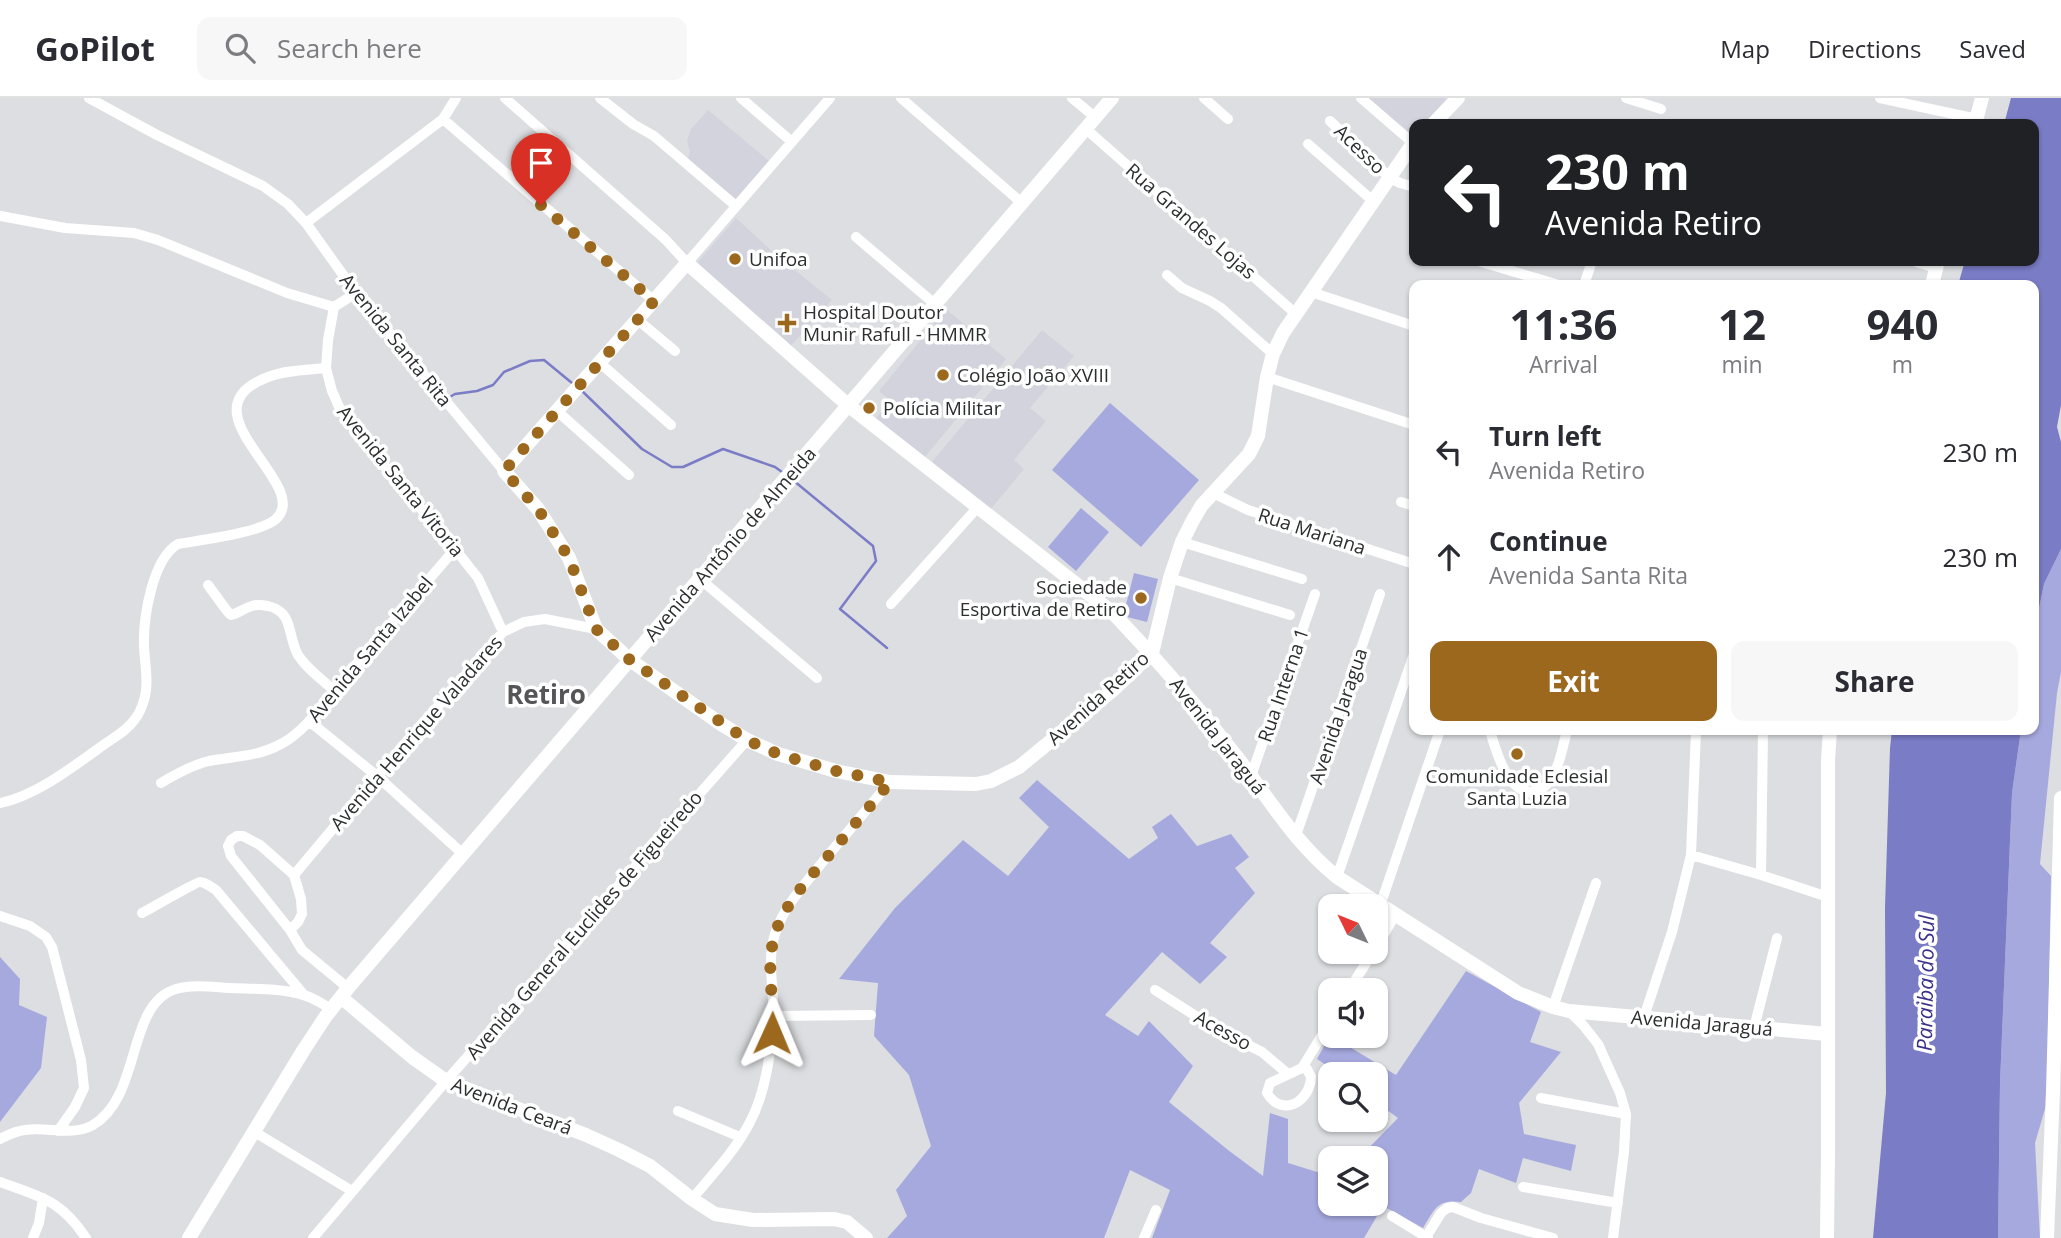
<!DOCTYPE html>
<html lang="en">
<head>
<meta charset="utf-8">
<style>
	body { margin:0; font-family:"Open Sans",sans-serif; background:#f7f7f7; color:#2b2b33; height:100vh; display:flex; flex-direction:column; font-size:26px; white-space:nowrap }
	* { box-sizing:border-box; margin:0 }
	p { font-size:23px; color:#7c7c81 }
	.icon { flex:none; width:38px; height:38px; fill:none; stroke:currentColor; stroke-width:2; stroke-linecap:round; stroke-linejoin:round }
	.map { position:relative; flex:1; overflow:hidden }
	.details { position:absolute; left:1409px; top:182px; width:630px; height:455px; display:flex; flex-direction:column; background:#fff; border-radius:14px; box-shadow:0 2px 5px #0004 }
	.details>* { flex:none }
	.hud { position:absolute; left:1409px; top:21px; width:630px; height:147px; border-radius:14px; box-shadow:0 2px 5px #0004; background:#202124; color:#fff; overflow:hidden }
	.needle { width:46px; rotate:313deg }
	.controls { position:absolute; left:1318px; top:796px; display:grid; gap:14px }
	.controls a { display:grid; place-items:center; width:70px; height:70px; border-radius:14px; background:#fff; box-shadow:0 2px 5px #0004; font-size:35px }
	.pin { position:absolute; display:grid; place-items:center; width:60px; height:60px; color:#fff; margin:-72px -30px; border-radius:50% 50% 50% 0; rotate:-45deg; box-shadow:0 0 7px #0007 }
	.pin .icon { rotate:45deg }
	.me { position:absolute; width:77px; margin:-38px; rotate:1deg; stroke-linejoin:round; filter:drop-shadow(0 0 5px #0008) }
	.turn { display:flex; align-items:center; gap:24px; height:147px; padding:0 21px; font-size:32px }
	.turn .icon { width:91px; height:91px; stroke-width:2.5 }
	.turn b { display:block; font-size:49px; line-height:60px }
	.eta { display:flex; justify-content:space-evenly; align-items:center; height:119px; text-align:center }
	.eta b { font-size:42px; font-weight:700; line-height:49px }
	.cta { display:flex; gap:14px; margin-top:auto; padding:14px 21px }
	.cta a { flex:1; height:80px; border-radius:14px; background:#9b681e; color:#fff; font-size:28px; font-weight:700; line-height:80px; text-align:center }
	.cta a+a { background:#f7f7f7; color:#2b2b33 }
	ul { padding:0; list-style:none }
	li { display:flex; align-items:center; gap:21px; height:105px; padding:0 21px }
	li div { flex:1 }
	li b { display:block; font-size:26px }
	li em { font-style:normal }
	header { display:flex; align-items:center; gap:42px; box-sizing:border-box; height:98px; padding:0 35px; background:#fff; border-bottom:2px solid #e1e1e2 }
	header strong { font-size:33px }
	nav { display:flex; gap:38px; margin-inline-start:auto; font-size:24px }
	.search { width:490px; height:63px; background:#f7f7f7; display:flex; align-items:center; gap:18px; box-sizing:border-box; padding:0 24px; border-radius:14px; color:#7c7c81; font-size:26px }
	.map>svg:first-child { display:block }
	.built { fill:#d2d3dd }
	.green { fill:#a6a9de }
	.water { fill:#7a7cc6 }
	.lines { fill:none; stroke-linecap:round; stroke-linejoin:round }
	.stream { stroke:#7a7cc6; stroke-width:2.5 }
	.street { stroke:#fff; stroke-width:10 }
	.secondary { stroke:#fff; stroke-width:14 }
	.route { stroke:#9b681e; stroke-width:12; stroke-dasharray:0 21.6 }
	.poi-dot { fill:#9b681e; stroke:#fff; stroke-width:2.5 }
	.labels { text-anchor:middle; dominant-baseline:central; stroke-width:7; stroke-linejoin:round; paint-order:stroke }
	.street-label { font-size:19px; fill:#2d2e2f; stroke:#fff }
	.poi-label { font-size:19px; fill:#2d2e2f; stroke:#fff; text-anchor:start }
	.water-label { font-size:21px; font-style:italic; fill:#3a3189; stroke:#fff }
	.district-label { font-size:26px; font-weight:bold; fill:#555558; stroke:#fff }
</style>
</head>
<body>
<header>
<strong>GoPilot</strong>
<div class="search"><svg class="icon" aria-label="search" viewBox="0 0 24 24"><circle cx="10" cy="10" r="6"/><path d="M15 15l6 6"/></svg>Search here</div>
<nav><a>Map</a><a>Directions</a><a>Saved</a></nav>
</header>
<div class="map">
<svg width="2061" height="1140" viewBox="0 0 2061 1140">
	<rect width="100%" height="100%" fill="#dddee1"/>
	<path class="built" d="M1367 0H1444L1446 1 1425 26H1414V39Z
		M708 12 769 63 735 104 688 62 690 53 687 43 691 31Z
		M736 120 775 156 832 202 790 249 696 166Z
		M946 211 1006 261 924 360 876 320 891 303 879 293Z
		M1042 232 1074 258 1030 310 1046 323 1014 362 1024 371 990 412 932 364Z"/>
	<path class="green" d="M1110 305 1199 382 1141 449 1052 372Z
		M1081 410 1109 434 1076 473 1048 449Z
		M2061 451V574L2057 595 2040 766 2051 778 2047 1004 2035 1045 2040 1140H1998L2000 985 2012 695 2021 632H2034V535L2044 486Z
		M1134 475 1158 481 1147 524 1123 518Z
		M1037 682 1129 761 1158 740 1152 729 1171 716 1197 748 1231 736 1249 759 1235 770 1255 795 1210 845 1227 859 1200 886 1162 854 1105 917 1138 938 1149 923 1193 968 1169 1004 1228 1052 1263 1078 1270 1015 1288 1021V1065L1330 1078V1106H1376V1060H1359L1398 1020 1376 1004V976H1339L1317 961 1330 937 1396 977 1466 873 1541 914 1530 944 1561 954 1519 1005 1524 1036 1576 1047 1571 1073 1523 1060 1516 1085 1479 1071 1471 1095 1461 1104C1437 1101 1435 1111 1423 1130L1383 1108 1364 1140H1152L1170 1092 1130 1072 1104 1140H887L907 1118 896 1092 931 1048 909 977 874 938 878 885 839 881 895 810 963 742 1008 778 1049 729 1019 700Z
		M0 859 20 881 19 907 47 919 41 970 0 1024Z"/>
	<path class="water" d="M2011 0H2061V307L2057 329 2061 344V451L2044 486 2034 535V187H1958L1965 163H2034V26H2004Z
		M1892 632H2021L2012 695 2000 985 1998 1140H1873L1886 995 1885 810 1890 650Z"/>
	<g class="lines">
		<path class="stream" d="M581 292 642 351 672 369H683L723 351 775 369 782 374
			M448 300 455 296 477 293 493 287 504 274 530 263 544 262 572 285
			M794 383 873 448 876 463 840 511 887 550"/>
		<path class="street" d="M89 0 157 37 263 88 288 106 306 125 356 195 504 373
			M505 0 666 142 687 165 830 0
			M600 0 633 26 654 38 736 108
			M741 0 792 44
			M901 0 1023 106
			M1072 0 1096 20
			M1204 0 1228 21
			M1361 0 1413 45
			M1626 0 1661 11
			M1880 0 1977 21
			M443 21 654 203
			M1330 23 1389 79 1400 85 1414 89
			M1086 31 1296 216
			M1308 46 1373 103
			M0 118 65 130 134 135 158 142 287 195 334 209
			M306 125 443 21 456 0
			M856 139 936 207
			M1478 163 1559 187
			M1913 163 1936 170
			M1167 177 1182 190 1210 203 1221 210 1273 256
			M1584 187 1592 163
			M1311 194 1414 228
			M356 195 334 209 328 242 326 270 332 293 340 311 367 347 455 451 478 480 503 534
			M638 222 675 253
			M600 265 671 327
			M1267 279 1414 327
			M557 313 629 377
			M1213 395 1248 412 1414 466
			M1401 404 1414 408
			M1182 444 1302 481
			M1170 480 1290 517
			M700 481 817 580
			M208 487 227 513 231 517C239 515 244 510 252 508 257 506 263 507 268 508 294 514 287 537 298 557 307 571 321 581 334 592
			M891 506 978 409
			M309 623 377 678 464 757
			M1490 632C1495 651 1509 700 1535 693 1540 692 1545 689 1549 684 1559 671 1563 648 1567 632
			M1251 678 1315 496
			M161 685C176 676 192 667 209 663 235 658 257 659 281 646 307 632 322 606 340 585 379 540 417 495 455 451
			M0 705C35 698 73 669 102 648 113 640 127 633 135 621 139 616 142 609 144 602 149 586 145 566 144 549 143 521 152 461 178 446 201 442 260 435 276 421 314 386 178 313 268 279 286 272 307 272 326 270
			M1295 740 1380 496
			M1691 757 1761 777 1828 799
			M294 777 377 678 503 534 524 524 545 521 596 531
			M1761 777 1763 632
			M1337 779 1414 556
			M1380 808 1440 632
			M142 815C150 811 196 784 200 784 205 784 211 789 216 792L304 897
			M0 818 30 828 46 839 52 849 58 872 81 962 84 990 75 1009 58 1033
			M290 832 298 824 302 816 301 801 294 777 260 747 243 738H237L231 742 228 748 231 758 290 832 302 852 348 890
			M1376 850 1395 817
			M1155 892 1213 929 1262 954 1288 976
			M1349 892 1373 854
			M1553 909 1596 785
			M1569 913 1583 927 1598 946 1620 995 1626 1016 1624 1054 1613 1140
			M774 918 871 917
			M1644 919 1672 834 1691 757 1696 632
			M1754 930 1777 840
			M1302 970 1307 971 1311 979C1310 1004 1282 1020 1267 995L1270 985Z
			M1302 970 1330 924
			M1541 1000 1626 1016
			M678 1013 740 1039
			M253 1033 352 1093
			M0 1041C8 1037 15 1033 25 1032 47 1028 72 1039 93 1027 142 998 126 906 176 891 193 886 212 889 229 890 253 891 280 890 303 897 313 899 323 907 332 911
			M0 1084C41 1099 61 1102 86 1140
			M1523 1089 1618 1105
			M692 1101C712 1077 736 1052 750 1024 766 994 771 955 773 921 775 892 766 864 775 836 784 807 807 784 825 761 847 735 869 709 890 684
			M1392 1118 1428 1140
			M1426 1139 1441 1115 1447 1110 1453 1109 1481 1120 1553 1140
			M33 1140 39 1125 43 1100
			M313 1140 446 983 747 642
			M1144 1140 1156 1112"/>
		<path class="secondary" d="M1433 26 1458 0
			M1975 26 1982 0
			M1414 44 1283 235 1273 256 1267 279 1258 338 1249 356 1202 407 1193 422 1182 444 1170 480 1152 555 1114 591 1019 669 991 683 976 686 890 684 836 673 778 656 747 642 721 626 630 562 596 531 569 460 538 411 504 373 687 165 849 308 1113 515C1157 561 1198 609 1237 659 1269 701 1295 745 1337 779L1518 895 1553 909 1569 913 1827 936
			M1932 187 1938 163
			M342 900 412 959 446 983 586 1037 619 1052 650 1068 692 1101 715 1116 753 1122 834 1121 847 1124 866 1140
			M189 1140 303 953 326 918 348 890 1112 0
			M1827 1140 1828 1054V662L1830 632
			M2047 1140 2053 993 2061 700"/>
	</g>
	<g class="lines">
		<path class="route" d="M541 107 654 203 504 373 538 411 569 460 596 531 630 562 747 642 778 656 836 673 890 684C872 706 853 728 835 750 811 779 778 810 772 849 767 877 775 907 772 935"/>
	</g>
	<g class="poi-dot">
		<circle cx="735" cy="161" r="7"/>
		<path d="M783.5 214.5h7v7h7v7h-7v7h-7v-7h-7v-7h7z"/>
		<circle cx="943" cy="277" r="7"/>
		<circle cx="869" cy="310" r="7"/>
		<circle cx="1141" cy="500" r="7"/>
		<circle cx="1517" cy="656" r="7"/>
	</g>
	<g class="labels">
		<g class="street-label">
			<text transform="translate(1360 51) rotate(44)">Acesso</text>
			<text transform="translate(1191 123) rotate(41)">Rua Grandes Lojas</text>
			<text transform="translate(396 242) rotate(51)">Avenida Santa Rita</text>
			<text transform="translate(401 383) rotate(51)">Avenida Santa Vitoria</text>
			<text transform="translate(1312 433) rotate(18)">Rua Mariana</text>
			<text transform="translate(730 446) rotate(-49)">Avenida Antônio de Almeida</text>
			<text transform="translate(370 551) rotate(-50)">Avenida Santa Izabel</text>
			<text transform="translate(1283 587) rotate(-71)">Rua Interna 1</text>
			<text transform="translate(1098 600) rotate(-42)">Avenida Retiro</text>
			<text transform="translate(1338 618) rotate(-71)">Avenida Jaragua</text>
			<text transform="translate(416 635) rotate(-49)">Avenida Henrique Valadares</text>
			<text transform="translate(1218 638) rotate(52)">Avenida Jaraguá</text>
			<text transform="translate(584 827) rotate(-49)">Avenida General Euclides de Figueiredo</text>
			<text transform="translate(1702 925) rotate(5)">Avenida Jaraguá</text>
			<text transform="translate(1223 932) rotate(29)">Acesso</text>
			<text transform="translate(512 1008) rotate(21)">Avenida Ceará</text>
		</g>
		<g class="poi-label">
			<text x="749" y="161">Unifoa</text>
			<text x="803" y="214">Hospital Doutor<tspan x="803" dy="22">Munir Rafull - HMMR</tspan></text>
			<text x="957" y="277">Colégio João XVIII</text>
			<text x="883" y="310">Polícia Militar</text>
			<text x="1127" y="489" text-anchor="end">Sociedade<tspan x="1127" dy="22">Esportiva de Retiro</tspan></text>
			<text x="1517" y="678" text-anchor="middle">Comunidade Eclesial<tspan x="1517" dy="22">Santa Luzia</tspan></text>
		</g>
		<g class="water-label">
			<text transform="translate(1925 885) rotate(-89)">Paraiba do Sul</text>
		</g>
		<g class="district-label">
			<text x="546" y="596">Retiro</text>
		</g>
	</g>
</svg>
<div class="controls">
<a><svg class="needle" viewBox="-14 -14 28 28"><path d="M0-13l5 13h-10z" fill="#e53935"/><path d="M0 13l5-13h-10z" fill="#7c7c81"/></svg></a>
<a><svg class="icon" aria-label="sound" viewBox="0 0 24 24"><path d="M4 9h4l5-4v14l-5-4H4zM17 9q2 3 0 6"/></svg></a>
<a><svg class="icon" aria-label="search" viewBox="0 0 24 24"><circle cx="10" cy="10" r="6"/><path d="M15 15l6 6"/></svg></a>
<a><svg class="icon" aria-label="layers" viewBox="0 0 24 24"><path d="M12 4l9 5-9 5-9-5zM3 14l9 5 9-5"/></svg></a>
</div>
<div class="pin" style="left:541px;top:107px;background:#d93025"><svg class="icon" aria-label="arrive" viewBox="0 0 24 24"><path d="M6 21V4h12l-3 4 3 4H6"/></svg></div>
<svg class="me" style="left:772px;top:935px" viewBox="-20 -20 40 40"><path d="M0-17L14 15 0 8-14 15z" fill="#9b681e" stroke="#fff" stroke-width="4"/></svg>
<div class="hud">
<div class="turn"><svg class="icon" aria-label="left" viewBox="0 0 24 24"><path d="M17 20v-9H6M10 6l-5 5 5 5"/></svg><div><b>230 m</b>Avenida Retiro</div></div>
</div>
<section class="details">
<div class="eta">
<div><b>11:36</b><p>Arrival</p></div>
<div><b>12</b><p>min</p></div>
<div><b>940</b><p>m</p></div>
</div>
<ul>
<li><svg class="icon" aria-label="left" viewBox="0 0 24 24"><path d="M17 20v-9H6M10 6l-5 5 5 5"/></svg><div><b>Turn left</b><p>Avenida Retiro</p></div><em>230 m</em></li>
<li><svg class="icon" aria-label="ahead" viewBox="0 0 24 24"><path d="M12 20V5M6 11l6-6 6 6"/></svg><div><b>Continue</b><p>Avenida Santa Rita</p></div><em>230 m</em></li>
</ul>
<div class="cta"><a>Exit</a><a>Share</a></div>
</section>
</div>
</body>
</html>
